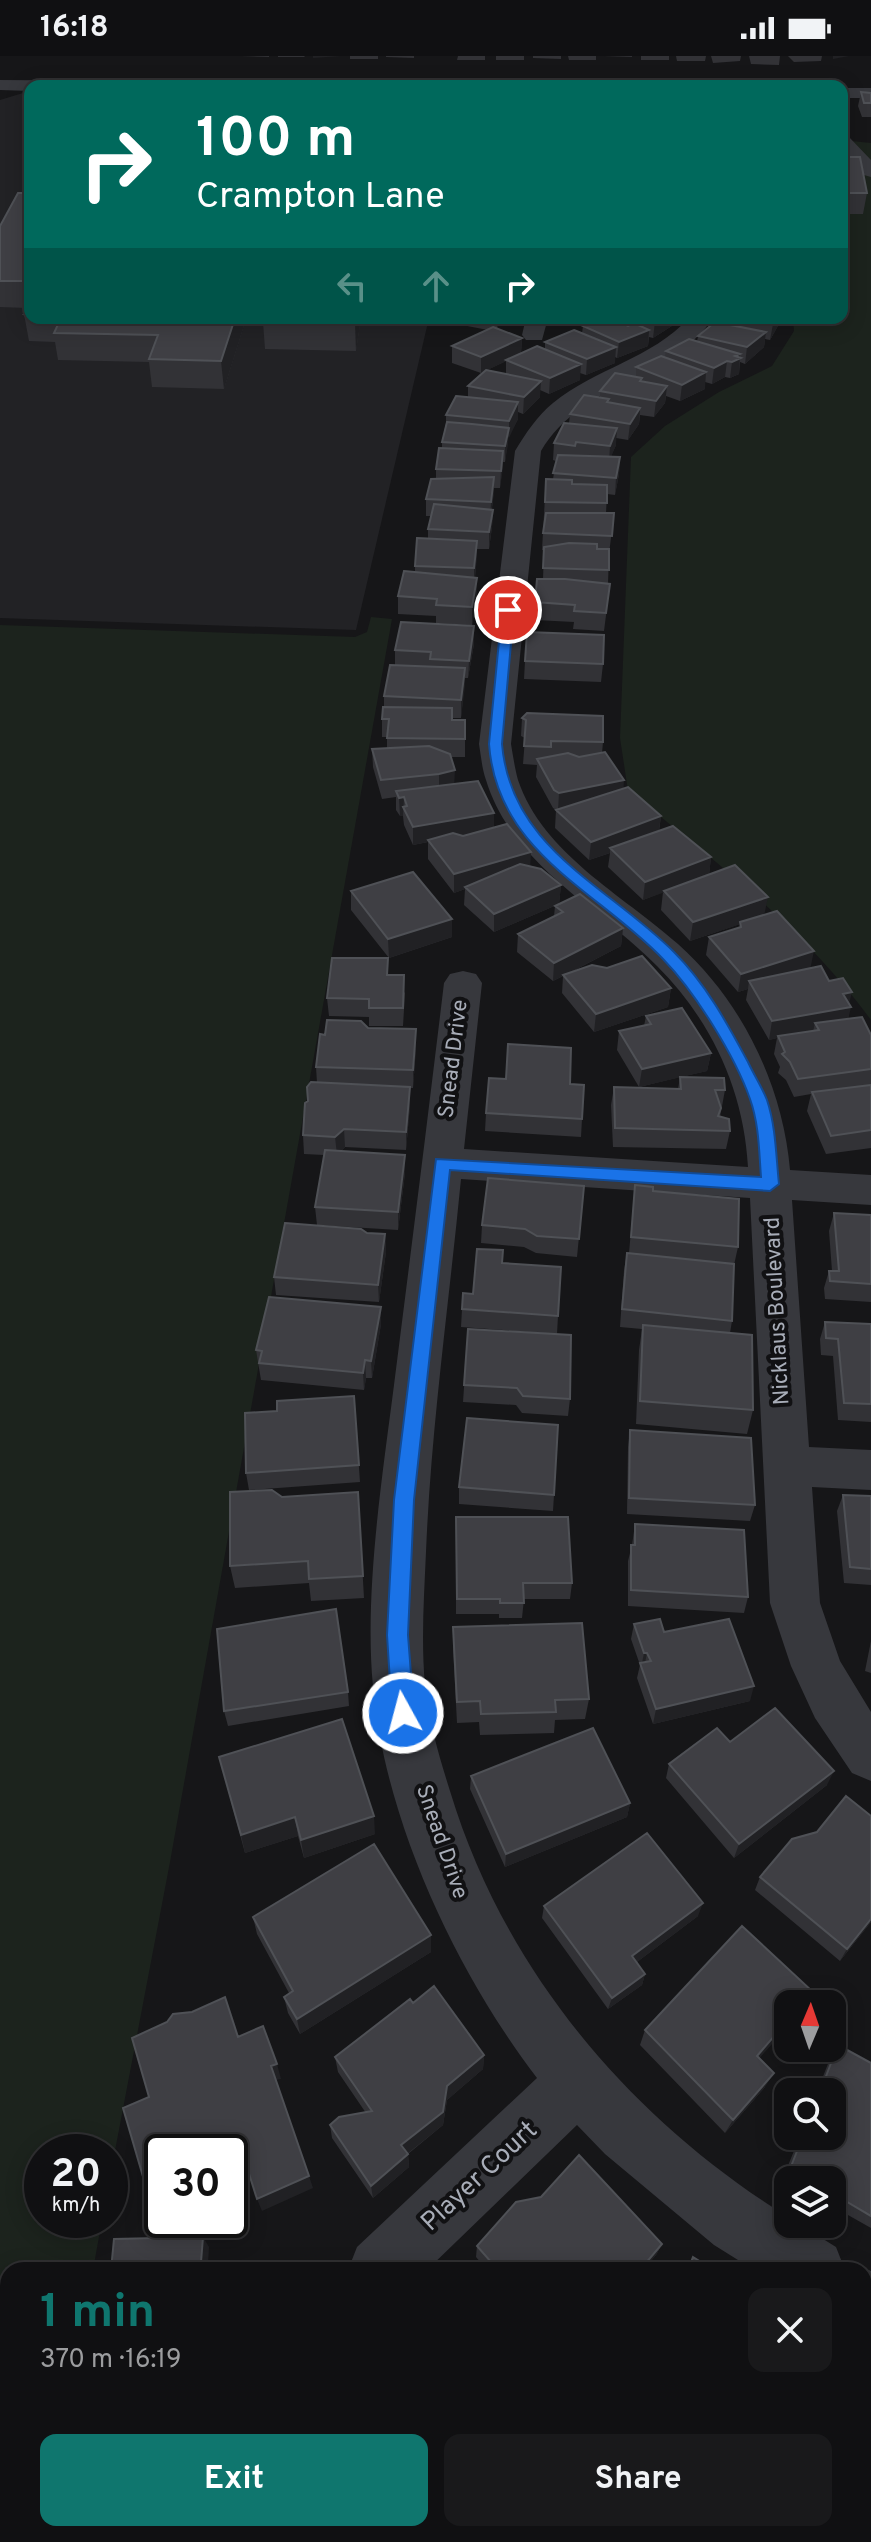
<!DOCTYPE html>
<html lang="en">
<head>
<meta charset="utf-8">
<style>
	body { margin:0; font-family:Overpass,sans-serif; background:#19191b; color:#f1f3f6; height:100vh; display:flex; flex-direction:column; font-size:30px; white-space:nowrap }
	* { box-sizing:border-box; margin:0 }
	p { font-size:26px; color:#9c9d9f }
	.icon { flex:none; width:44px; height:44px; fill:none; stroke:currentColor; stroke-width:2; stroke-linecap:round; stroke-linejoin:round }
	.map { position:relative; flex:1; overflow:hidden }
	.drawer { position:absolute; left:0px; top:2206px; width:872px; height:280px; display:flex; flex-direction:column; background:#101012; border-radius:24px 24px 0 0; box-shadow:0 4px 20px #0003,0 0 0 2px #303032 }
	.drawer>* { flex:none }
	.hud { position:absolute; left:24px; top:24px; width:824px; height:244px; border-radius:16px; box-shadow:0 4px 20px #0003,0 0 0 2px #303032; background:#00695c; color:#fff; overflow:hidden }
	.needle { width:52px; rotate:2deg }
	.fabs { position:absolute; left:774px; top:1934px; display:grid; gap:16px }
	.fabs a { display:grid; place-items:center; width:72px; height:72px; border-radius:16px; background:#101012; box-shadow:0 4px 20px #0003,0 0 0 2px #303032; font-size:40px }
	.speed { position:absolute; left:24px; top:2078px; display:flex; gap:16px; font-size:40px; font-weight:700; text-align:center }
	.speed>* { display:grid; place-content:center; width:104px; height:104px; border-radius:50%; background:#101012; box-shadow:0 4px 20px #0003,0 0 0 2px #303032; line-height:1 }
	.speed small { font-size:20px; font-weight:400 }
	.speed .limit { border:4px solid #111; border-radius:12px; background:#fff; color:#111 }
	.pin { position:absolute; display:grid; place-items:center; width:68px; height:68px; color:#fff; margin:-34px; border:4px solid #fff; border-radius:50%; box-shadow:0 2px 8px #0007 }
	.me { position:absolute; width:88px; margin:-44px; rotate:353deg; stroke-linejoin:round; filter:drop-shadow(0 0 6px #0008) }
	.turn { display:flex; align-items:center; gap:28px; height:168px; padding:0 40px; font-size:36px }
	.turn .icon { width:104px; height:104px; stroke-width:2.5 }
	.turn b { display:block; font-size:56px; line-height:68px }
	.lanes { display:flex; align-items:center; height:76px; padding:0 40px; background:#0003; justify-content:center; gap:40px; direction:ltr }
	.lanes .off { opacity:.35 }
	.round { display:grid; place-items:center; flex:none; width:84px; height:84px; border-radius:16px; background:#19191b }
	.head { display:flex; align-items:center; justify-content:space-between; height:136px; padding:0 40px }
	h1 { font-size:48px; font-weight:700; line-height:60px; color:#0f766e }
	.button { display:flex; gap:16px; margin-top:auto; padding:16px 40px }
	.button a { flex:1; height:92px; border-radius:16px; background:#0f766e; color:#fff; font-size:32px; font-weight:700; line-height:92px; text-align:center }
	.button a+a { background:#19191b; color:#f1f3f6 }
	.status { display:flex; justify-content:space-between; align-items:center; height:56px; padding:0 40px; background:#101012; direction:ltr }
	.status svg { height:22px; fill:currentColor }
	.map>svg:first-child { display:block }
	.built { fill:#222225 }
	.green { fill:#1c231d }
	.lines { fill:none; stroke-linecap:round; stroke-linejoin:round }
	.minor { fill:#37383d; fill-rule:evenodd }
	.tertiary { fill:#37383d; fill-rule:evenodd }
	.wall { fill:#323236; fill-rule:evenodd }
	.shaded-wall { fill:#212124 }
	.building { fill:#3f3f44; stroke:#4f5156; stroke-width:2 }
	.route { fill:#1a73e8; stroke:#114b97; stroke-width:2 }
	.labels { text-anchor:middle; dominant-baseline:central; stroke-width:8; stroke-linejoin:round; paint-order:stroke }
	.street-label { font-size:22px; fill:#a8adb8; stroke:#111113 }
	.near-street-label { font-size:26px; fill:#a8adb8; stroke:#111113 }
</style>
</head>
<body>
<div class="status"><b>16:18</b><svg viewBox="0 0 49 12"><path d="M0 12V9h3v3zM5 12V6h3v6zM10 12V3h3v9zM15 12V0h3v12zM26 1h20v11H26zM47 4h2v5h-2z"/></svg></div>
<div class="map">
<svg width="871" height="2486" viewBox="0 0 871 2486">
	<rect width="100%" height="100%" fill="#161618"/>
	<path class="built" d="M23 37H30V262H429L356 574 0 562V44Z"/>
	<path class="green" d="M842 84 871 87V964C805 874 715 804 628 735L620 682 631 401 665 370 719 336 772 310 794 275 793 262H842Z
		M371 561 392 563 170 1806 110 2121V2096H42V2164H102L93 2214H8V2478H55L54 2486H0V569L355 581 367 576Z"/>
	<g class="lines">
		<path class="minor" d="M842 79 849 81 871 104V121L864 119 842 96Z
			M526 262H548L542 284H526L522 279Z
			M689 262H713C668 327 584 324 541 395L511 688C513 700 515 713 518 724 543 798 623 839 678 888 742 945 783 1030 790 1114L871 1119V1149L792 1144 809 1391 871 1394V1434L812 1431 820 1547 840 1605 871 1656V1725L852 1717 815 1662 791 1610 770 1547 750 1142 461 1123C449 1247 431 1372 426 1496 424 1541 421 1585 425 1629 429 1666 439 1700 450 1735 504 1914 630 2063 788 2161V2168H799L836 2191 845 2214H754L714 2189 605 2098 577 2069 427 2214H348L357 2191 537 2022C456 1916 385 1765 373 1631 364 1537 382 1423 394 1329 411 1195 428 1061 444 927L450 918 463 915 476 918 482 927 464 1093 748 1111C744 1035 712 965 657 910 599 851 512 809 486 724 482 713 481 700 479 688L515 395C526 377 537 360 553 347 596 312 651 303 689 262Z
			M864 2212 871 2215V2282L864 2279V2214H860Z"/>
		<path class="tertiary" d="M0 24 148 25 157 30H30V35L0 34Z
			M842 32H871V42H842Z"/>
	</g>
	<path class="wall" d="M241 0H269V1Z
		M278 0H305L304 1H278Z
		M350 0H378V3H350Z
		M386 0H414V2L386 1Z
		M458 0H485V4H457Z
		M496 0H524V4H496Z
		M533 0H561V3L533 2Z
		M568 0H596V4H569Z
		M604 0H632V1Z
		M641 0H669V4H641Z
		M676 0H706L705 5H677Z
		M711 0H741L740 5 713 7Z
		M749 0H780L779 9 751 8Z
		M788 0H822L821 5 794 6Z
		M861 36 871 37V61H862L858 50Z
		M842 101 867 137 863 158H842Z
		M30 137V262H244L245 266 224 333 152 331 149 306 58 304 55 286 29 285 24 258 27 252 0 251V170Z
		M361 262 356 295 265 293 263 266Z
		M462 262H513L512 265H500L497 273 522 282 521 297 545 294V286L582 277 583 270 605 263 606 262H676L675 268 653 282 649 281 648 290 617 302 615 301V307L586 319 580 317V324L549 338 540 334V341L523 358 518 356V363L508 382 505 406H503L500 432H494L492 453 493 454 492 471 489 493H477L475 522H477V540L472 569 436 567V560L398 558V540L415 516V510L428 483V473L431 460H426V443L436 423V413L442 392V386L446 367V359L468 341V330L481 317 452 307V290L488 274 462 269ZM506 305V318L487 314Z
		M568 262H593L589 266Z
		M718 262H781L779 268 770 284 765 283 764 291 745 308 740 306 739 318 730 322 725 321 712 328 705 326V333L680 345 666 340 665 347 654 361 640 359 639 368 628 384 616 382V389L611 400 620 401 619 418 615 439 607 438 606 457H614L609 498 608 528H610L604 575 573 573 574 566 535 564 537 523H543L544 494H542L546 423H553L556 405 553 404 554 387 569 367 570 358 600 341V335L636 321V311L665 301 666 295 697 286 698 280 718 267Z
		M474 570V588L468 622H465L461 662H452V664H465V701H451L454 728 530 810 561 829 559 848 494 876 464 849 465 833 454 837 428 803V786L413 789 404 769 403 760H400L396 754V741L382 743 373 711 372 693 387 692V681H382V663L384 651V640L395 609V594Z
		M525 605 603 608 601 626 524 623Z
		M522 662 603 686 602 697 623 733 661 760 659 775 711 801 709 819 764 859 810 913 829 925 849 948 848 963 871 979V1092L826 1098 807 1055 811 1038 794 1041 786 1024 778 1017 780 1011 774 998 777 982 769 984 746 944 748 933 738 936 706 899 709 881 739 872 740 868 690 885 661 854 663 836 643 844 608 811 610 797 589 804 555 772 556 754 553 752 536 721 537 709 523 708 525 682 521 680Z
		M351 835 452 881 389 902 351 854Z
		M555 850 623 872 621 890 569 917 671 932 668 951 594 976 562 937 563 920 553 925 517 896 518 878 554 860Z
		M388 919 405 937 403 970H369V961L329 960 327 942Z
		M646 960 711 997 707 1015 680 1021 725 1034 720 1061 730 1075 726 1093 613 1091 611 1049 614 1031 678 1033 680 1021 639 1031 617 994 619 975 644 970Z
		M368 972 416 992 413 1032H410V1049L406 1094 345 1091 341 1095 405 1099V1117L398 1174 317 1169 315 1151 324 1099 304 1098 303 1079 317 1027 316 1011 325 979Z
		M506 1023 570 1028 582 1063 581 1081 485 1075 486 1057Z
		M635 1129 653 1135 738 1191 734 1209 732 1265 730 1277 753 1354 747 1378 636 1368 639 1294 642 1273 620 1271 624 1214 627 1197H629Z
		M584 1130 577 1201 536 1197 524 1191 481 1187 482 1169Z
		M834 1157 871 1159V1246L825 1243 824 1232 829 1215H832L829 1175Z
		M385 1178 386 1196 379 1246 276 1239 274 1221Z
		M502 1207 558 1260 557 1278 461 1271 462 1253 473 1238Z
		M381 1251V1268L372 1322H366L364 1334 261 1324 256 1294Z
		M825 1266 871 1268V1366L838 1364 833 1300 821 1299 820 1283Z
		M468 1273 570 1343 568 1360 522 1357 516 1349 463 1346Z
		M354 1340 360 1426 249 1434 246 1417 277 1355Z
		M630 1374 755 1449 750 1465 627 1458 628 1391Z
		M459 1431 554 1439 553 1455 459 1448Z
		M358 1436 364 1542 311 1545 309 1527 235 1532 230 1510 282 1441Z
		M843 1439 871 1440V1529L844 1527 837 1455Z
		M456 1461 572 1527 570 1543H524L522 1562H499V1558H456Z
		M635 1468 748 1541 744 1557 628 1550V1505L632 1489Z
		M634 1568 664 1576 750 1645 653 1668 637 1622 640 1609 631 1583Z
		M453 1571 589 1643 585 1663 555 1664 554 1677 480 1679 479 1666 457 1667 453 1592Z
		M871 1585V1617L865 1615Z
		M348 1636 349 1650 228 1670 224 1655Z
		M730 1686 827 1729 734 1802 666 1722 669 1708Z
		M219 1701 375 1778 304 1802 298 1780 245 1797Z
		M471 1720 630 1747 627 1761 505 1811 470 1733Z
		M760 1821 871 1866 840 1905 755 1834Z
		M544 1850 698 1860 637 1906 645 1918 642 1929 608 1953 542 1862Z
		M253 1861 431 1896 300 1978 288 1957 284 1941 289 1937 257 1878Z
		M413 1947 484 1999 483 2013 447 2044 443 2069 408 2098 409 2111 373 2142 332 2082 330 2069 366 2057 338 2016 335 2001Z
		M645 1974 760 2002 765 2031 725 2077 640 1989Z
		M838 1989 871 2007V2172L832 2150V2124L788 2125 783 2122 800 2080H832V2036H817L831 2000Z
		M541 2141 662 2188 656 2199 643 2214H487L476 2201 477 2190Z
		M686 2478H726L723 2486H698Z
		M775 2478H864L871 2486H774Z"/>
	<path class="shaded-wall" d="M313 0H341L313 2Z
		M833 0H849L833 3Z
		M235 262H244L245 266 224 333 221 305Z
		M356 262H361L356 295 355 267Z
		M497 262H500L497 275Z
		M661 262H676L675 268 653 282 655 266Z
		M776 262H780L779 268 770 284 773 268Z
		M649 274 648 290 617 302 619 286Z
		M766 276 764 291 745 308 747 291Z
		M522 282 521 298 481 317V301Z
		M616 291 615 307 586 319 587 303Z
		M740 298 739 318 730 322 732 306 735 300Z
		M727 305 725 321 712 328 714 312Z
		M581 308 580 324 549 338 550 322Z
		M706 316 705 333 680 345 682 329Z
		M541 325 540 341 523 358 524 341Z
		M667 330 665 347 654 361 656 345Z
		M518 346V363L509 382V365Z
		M640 352 639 368 628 384 630 368Z
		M509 372 508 389 505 406V390Z
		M617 372 616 389 609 406 610 390Z
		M503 395V412L500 432 501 415Z
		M620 401 619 418 615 439 616 422Z
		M494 421V438L490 463 491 446Z
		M493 454 492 471 489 493V476Z
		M477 485V502L474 529V512Z
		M477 522V540L472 569V551Z
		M474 570V588L468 622 469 605Z
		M465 612V630L461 662V644Z
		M455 714 454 732 439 737V718Z
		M624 724 623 742 558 755 559 737Z
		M404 741 403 760H400L399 742Z
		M494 757V775L428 784V786L413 789V771Z
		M661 760 658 779 610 792V797L589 804 591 786Z
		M531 796 530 814 465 831V833L454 837V818Z
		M711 801 709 820 643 844 645 826Z
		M561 829 559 848 494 876V858Z
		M768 841 764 860 690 885 693 866Z
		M452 863V881L389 902 388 883Z
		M623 872 621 890 553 925 554 907Z
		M814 895 810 914 749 925 748 933 738 936 741 918Z
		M671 932 668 951 594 976 596 958Z
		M852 936 848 952 851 951 847 969 815 967 813 976 778 980 777 982 769 984 772 965 843 938Z
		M416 973V992L413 1032V1014Z
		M711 997 707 1015 639 1031 642 1013Z
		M410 1031V1049L406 1094V1076Z
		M344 1073 345 1091 337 1099 335 1081Z
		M405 1099V1117L398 1174V1156Z
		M385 1178 386 1196 379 1246 378 1229Z
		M381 1251V1268L372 1322 371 1305Z
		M365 1304 366 1322 364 1334 363 1317Z
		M644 1597H647L644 1612H641Z
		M754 1630 750 1645 653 1668 656 1653Z
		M834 1715 827 1729 734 1802 739 1788Z
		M630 1747 627 1761 505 1811 506 1798Z
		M374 1760 375 1778 304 1802 301 1784Z
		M295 1761 298 1780 245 1797 241 1779Z
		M703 1847 698 1860 629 1912 632 1900Z
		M871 1863V1866L840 1905 847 1893Z
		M431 1879V1896L300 1978 297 1963Z
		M645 1918 642 1929 608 1953 612 1942Z
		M788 1964V1970L749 2014 757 2000Z
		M484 1999 483 2013 447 2044 443 2069 402 2102 401 2089 447 2030Z
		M277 2008 281 2023 275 2024 271 2010Z
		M774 2017 765 2031 725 2077 733 2064Z
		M240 2089 245 2101 230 2108V2096H223Z
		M408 2098 409 2111 373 2142 371 2130Z
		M309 2120 313 2132 262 2155 257 2143Z
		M162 2124V2139L154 2143 146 2131Z
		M203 2181 209 2191 208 2208 212 2214H206L201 2206Z
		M662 2188 656 2199 643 2214H640Z"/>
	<path class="building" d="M861 36 871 37V47H864Z
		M842 101H860L867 137H842Z
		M18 137H30V225H0V170Z
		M30 247V258H24Z
		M61 262H235L221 305 149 303 158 279 54 277Z
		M264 262H356L355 267 263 266Z
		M611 262 628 270 634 267 649 274 619 286 583 270Z
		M640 262H661L655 266Z
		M731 262H776L773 268Z
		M715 266 766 276 747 291 698 280Z
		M493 271 522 282 481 301 452 290Z
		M574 274 616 291 587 303 545 286Z
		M689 283 740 298 735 300 741 302 732 306 727 305 714 312 666 295Z
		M537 290 581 308 550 322 506 304Z
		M661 300 706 316 682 329 636 311Z
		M486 314 541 325 524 341 468 330Z
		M615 317 642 322 640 325 667 330 656 345 600 335Z
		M584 339 609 343 607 346 640 352 630 368 570 358Z
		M456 340 518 346 509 365 446 359Z
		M447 366 472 368 509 372 505 390 442 386Z
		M564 367 617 372 610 390 576 386 575 390 554 387Z
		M439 392 503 395 501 415 436 413Z
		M558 399 620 401 616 422 553 417Z
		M494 421 491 446 426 443 431 423Z
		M546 423 572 424V428L607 429V447L545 446Z
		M434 448 493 454 489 476 428 473Z
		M546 457H614L612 480 543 477Z
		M417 482 477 485 474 512 415 510Z
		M569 487 597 488V493H609V514L543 512 544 491Z
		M404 515 477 522 472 551 436 549 437 543 398 540Z
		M537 523H565L610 528 606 557 574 555 575 549 535 546Z
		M401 566 474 570 469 605 430 603 431 596 395 594Z
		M527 576 604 579 603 608 525 605Z
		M390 609 465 612 461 644 384 640Z
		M383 651 452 652V664H465V683L387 682 389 663H382Z
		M527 657 603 660V686L551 685V691L524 690 526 664 522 662Z
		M429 690 450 698 455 714 439 718 381 724 372 693Z
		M605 696 624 724 559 737 554 734 537 703 568 697 579 701Z
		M478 725 494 757 413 771 403 751 407 750 404 741 399 742 396 735Z
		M628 731 661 760 591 786 556 754Z
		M507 768 531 796 454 818 428 784 453 777 463 780Z
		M673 770 711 801 645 826 610 792Z
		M520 808 541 813 561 829 494 858 465 831Z
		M735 809 768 841 693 866 664 835Z
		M413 816 452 863 388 883 351 835Z
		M580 838 623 872 554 907 518 878 563 856 555 850Z
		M777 855 814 895 741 918 709 881 741 871 740 866Z
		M642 900 671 932 596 958 563 919 592 909 607 912Z
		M332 902H388L387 919H404L403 952H369V943L327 942Z
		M821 910 829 925 843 922 852 936 843 938 851 951 772 965 749 925Z
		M682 952 711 997 642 1013 619 975 651 968 646 960Z
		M862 961 871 979V1013L798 1023 790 1006 782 998 785 996 778 980 819 974 815 967Z
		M327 964 361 965 368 972 416 973 413 1014 316 1011 320 978 325 979Z
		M508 988 571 992 570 1028 584 1029 582 1063 486 1057 489 1022 506 1023Z
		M680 1021 724 1022 725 1034H715L721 1052 718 1060 729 1063 730 1075 615 1072 614 1031 681 1033Z
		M311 1026 410 1031 406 1076 344 1073 335 1081 303 1079 305 1047 308 1045 307 1031Z
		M871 1029V1074L831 1080 812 1036Z
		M325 1094 405 1099 398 1156 315 1151Z
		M488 1122 584 1130 579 1183 537 1180 525 1173 482 1169Z
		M635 1129 653 1131V1135L739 1143 738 1191 631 1181Z
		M834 1157 871 1159V1228L830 1225 829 1215H839Z
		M285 1167 361 1173 367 1177 385 1178 378 1229 274 1221Z
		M477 1193 503 1194 502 1207 561 1211 558 1260 462 1253 463 1237 473 1238Z
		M627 1197 734 1208 732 1265 622 1253Z
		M269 1241 381 1251 371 1305 365 1304 363 1317 259 1307 262 1295 256 1294Z
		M825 1266 871 1268V1348L844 1347 838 1283 826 1282Z
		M643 1269 752 1279 753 1354 640 1345Z
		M468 1273 571 1279 570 1343 523 1340 517 1332 464 1329Z
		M354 1340 359 1409 246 1417 245 1357 277 1355V1345Z
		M467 1362 558 1369 554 1439 459 1431Z
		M630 1374 751 1382 755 1449 629 1442Z
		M272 1434 282 1441 358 1436 363 1520 309 1523 308 1505 230 1510V1436Z
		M843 1439 871 1440V1513L850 1511Z
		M456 1461H568L572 1527H523L524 1547H500V1543H457Z
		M635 1468 744 1474 748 1541 631 1534V1489H635Z
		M336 1553 348 1636 224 1655 217 1573Z
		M660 1563 664 1576 729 1563 754 1630 656 1653 640 1607 651 1605 647 1597H644L634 1568Z
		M582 1567 589 1643 555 1644 556 1656 481 1658 480 1645 457 1646 453 1571Z
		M775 1652 834 1715 739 1788 669 1708 717 1672 730 1686Z
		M342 1663 374 1760 301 1784 295 1761 241 1779 219 1701Z
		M593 1672 630 1747 506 1798 471 1720Z
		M846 1740 871 1760V1863L847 1893 760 1821 792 1783 817 1776Z
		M647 1777 703 1847 632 1900 645 1918 612 1942 544 1850Z
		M374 1788 431 1879 297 1963 284 1941 293 1935 253 1861Z
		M742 1870 813 1936 802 1948H788V1964L757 2000 774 2017 733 2064 645 1974Z
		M434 1930 484 1999 447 2030 443 2056 401 2089 408 2098 371 2130 330 2069 339 2061 372 2055 335 2001 410 1943 413 1947Z
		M225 1941 238 1981 263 1970 277 2008 271 2010 309 2120 257 2143 240 2089 223 2096H162V2124L146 2131 123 2052 149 2041 132 1982 167 1966 173 1958 192 1956Z
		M838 1989 871 2007V2160L832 2137V2124H809L790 2113 803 2080H832V2036H820Z
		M579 2099 662 2188 640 2214H498L477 2190 516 2146 541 2141Z
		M203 2181 201 2206H207L206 2214H111L114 2183Z
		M693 2201 714 2214H688Z
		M864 2349 871 2351V2486H781L782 2478H864Z
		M187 2478H337L338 2486H188Z
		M416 2478H564L567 2486H419Z
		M699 2478H726L723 2486H710Z"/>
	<path class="route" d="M508 551 514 554 502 688C511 793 607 829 674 896 706 928 727 967 748 1006 754 1019 762 1031 767 1044 776 1071 776 1100 779 1128L770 1135 450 1114 414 1444 408 1579 414 1657 411 1664 403 1667 395 1664 392 1657 387 1579 394 1444 436 1103 761 1121C759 1095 759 1068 750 1043 735 1000 695 936 663 903 597 834 497 797 489 688L502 554Z"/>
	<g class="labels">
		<g class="street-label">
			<text transform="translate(454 1003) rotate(-83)">Snead Drive</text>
			<text transform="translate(778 1255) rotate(-93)">Nicklaus Boulevard</text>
			<text transform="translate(441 1786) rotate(71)">Snead Drive</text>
		</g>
		<g class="near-street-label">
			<text transform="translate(480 2121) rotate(-43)">Player Court</text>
		</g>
	</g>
</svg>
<div class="fabs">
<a><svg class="needle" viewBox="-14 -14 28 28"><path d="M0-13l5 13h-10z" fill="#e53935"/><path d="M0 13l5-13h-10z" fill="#9c9d9f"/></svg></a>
<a><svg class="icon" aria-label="search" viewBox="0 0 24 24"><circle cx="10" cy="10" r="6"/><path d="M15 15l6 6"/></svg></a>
<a><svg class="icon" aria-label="layers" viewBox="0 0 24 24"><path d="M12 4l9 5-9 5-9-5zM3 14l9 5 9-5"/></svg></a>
</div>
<div class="speed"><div>20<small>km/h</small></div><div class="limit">30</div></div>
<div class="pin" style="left:508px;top:554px;background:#d93025"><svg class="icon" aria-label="arrive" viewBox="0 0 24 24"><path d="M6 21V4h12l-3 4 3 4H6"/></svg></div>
<svg class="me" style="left:403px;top:1657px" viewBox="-20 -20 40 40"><circle r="17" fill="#1a73e8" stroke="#fff" stroke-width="3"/><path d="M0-11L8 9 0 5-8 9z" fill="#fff"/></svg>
<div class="hud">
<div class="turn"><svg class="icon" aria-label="right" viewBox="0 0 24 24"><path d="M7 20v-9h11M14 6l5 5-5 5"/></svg><div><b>100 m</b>Crampton Lane</div></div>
<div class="lanes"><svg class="icon off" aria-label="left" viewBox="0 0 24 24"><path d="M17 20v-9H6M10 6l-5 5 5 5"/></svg><svg class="icon off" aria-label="ahead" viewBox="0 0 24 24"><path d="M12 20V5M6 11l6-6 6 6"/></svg><svg class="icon" aria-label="right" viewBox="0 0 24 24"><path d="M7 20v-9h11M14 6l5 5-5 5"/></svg></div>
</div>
<section class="drawer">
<div class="head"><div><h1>1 min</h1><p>370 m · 16:19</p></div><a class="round"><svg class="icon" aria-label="close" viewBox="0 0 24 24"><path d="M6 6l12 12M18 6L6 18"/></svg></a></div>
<div class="button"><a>Exit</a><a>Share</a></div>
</section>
</div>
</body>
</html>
